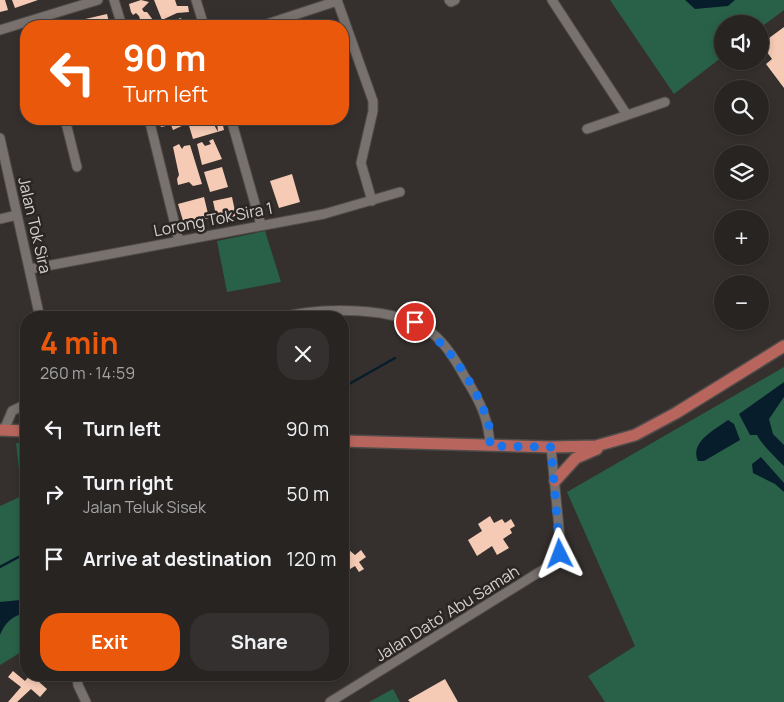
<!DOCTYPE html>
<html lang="en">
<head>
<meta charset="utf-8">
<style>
	body { margin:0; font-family:Manrope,sans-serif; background:#34302f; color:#f1f3f6; height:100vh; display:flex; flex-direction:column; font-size:19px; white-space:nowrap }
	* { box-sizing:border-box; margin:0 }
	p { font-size:16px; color:#a5a4a5 }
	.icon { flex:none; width:28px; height:28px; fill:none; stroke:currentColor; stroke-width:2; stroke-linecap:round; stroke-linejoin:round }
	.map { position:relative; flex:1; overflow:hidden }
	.drawer { position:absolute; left:20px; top:311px; width:329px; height:370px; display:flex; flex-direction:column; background:#282422; border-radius:20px; box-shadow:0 2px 8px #0003,0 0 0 1px #444140 }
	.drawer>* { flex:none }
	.hud { position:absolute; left:20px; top:20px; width:329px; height:105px; border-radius:20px; box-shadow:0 2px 8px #0003,0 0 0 1px #444140; background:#ea580c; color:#fff; overflow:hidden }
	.buttons { position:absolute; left:714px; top:15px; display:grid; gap:10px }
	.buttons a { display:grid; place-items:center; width:55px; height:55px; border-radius:50%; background:#282422; box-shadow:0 2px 8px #0003,0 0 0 1px #444140; font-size:25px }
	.pin { position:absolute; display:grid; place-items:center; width:42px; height:42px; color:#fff; margin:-21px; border:2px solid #fff; border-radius:50%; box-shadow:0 1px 5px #0007 }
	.me { position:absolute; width:55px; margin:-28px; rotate:357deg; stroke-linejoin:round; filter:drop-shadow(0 0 4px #0008) }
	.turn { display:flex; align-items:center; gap:18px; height:105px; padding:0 20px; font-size:22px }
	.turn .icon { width:65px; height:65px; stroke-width:2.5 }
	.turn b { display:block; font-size:35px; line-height:42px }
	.round { display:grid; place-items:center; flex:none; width:52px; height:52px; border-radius:20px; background:#34302f }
	.overview { display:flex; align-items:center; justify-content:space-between; height:85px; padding:0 20px }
	h1 { font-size:30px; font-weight:700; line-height:38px; color:#ea580c }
	.action { display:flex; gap:10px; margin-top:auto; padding:10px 20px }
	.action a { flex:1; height:58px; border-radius:20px; background:#ea580c; color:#fff; font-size:20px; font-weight:700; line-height:58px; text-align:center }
	.action a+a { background:#34302f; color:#f1f3f6 }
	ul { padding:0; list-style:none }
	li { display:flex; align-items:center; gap:15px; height:65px; padding:0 20px }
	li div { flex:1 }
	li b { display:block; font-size:19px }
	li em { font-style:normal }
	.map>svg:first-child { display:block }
	.green { fill:#296148 }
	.water { fill:#081d2b }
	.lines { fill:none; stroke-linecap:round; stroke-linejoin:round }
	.stream { stroke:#081d2b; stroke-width:2.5 }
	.building { fill:#f6cbb6 }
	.minor-casing { stroke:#504c49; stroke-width:11 }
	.major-casing { stroke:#504c49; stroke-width:14 }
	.minor { stroke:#78716e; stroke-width:9 }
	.major { stroke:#b8665d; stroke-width:11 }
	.route { stroke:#1a73e8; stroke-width:9; stroke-dasharray:0 16.2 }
	.labels { text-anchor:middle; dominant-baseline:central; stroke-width:5; stroke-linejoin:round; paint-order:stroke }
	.street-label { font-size:16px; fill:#d4d1cf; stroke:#2b2623 }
</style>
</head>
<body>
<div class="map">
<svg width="784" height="702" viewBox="0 0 784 702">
	<rect width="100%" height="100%" fill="#35302d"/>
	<path class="green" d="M610 0H784V10L760 28V24H722V57L674 94Z
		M265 231 281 282 227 292 217 241Z
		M784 367V702H605L588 676 635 646 567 492Z
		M16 443H26V649L0 665V506L22 496Z
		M393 689 400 702H369Z"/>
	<path class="water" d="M685 0H735L728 6 695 9Z
		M784 382V397L769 419 773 434 784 445V466C775 457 762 445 757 435H750L739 414Z
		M728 420 734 424 740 440 704 461H698C689 442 716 429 728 420Z
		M761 457 784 483V492L775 484 753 473 752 464Z
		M26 596V612C12 617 6 621 0 635V602L20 600Z"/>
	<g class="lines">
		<path class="stream" d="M342 388 395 358
			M0 567 26 553"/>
	</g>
	<path class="building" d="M0 0H5L8 10 0 12Z
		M12 0H38L15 8Z
		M141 0 149 2 142 9 144 12H147L156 24 153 26H142L139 16 136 13 133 15 131 12 129 4Z
		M154 0H175L177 6H188L189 12 177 13 162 20Z
		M107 14 110 26H59V25Z
		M181 18 183 26H162L161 25Z
		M784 27V88L766 64 772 59 761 44Z
		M77 119H102L90 124 77 125Z
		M158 119H181L184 125 173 130 171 125 161 127Z
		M187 119H211L218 132 217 122 222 121 224 130 193 139Z
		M213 139 222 159 202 165 197 144 202 142 205 146 211 144 209 141Z
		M179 144 182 149 184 146 190 145 202 184 193 186 189 182 178 185 177 179 179 175 173 147Z
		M222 167 228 187 210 192 204 172Z
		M292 174 300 202 279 208 270 181Z
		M204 197 209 218 184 224 178 204Z
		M232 197 236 216 217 220 213 201Z
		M490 516 494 523 502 519 505 523 511 519 515 526 510 529 512 533 503 539 509 548 497 555 492 546 477 556 468 540 482 531 478 524Z
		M349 550 355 555 361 550 366 557 359 562 364 569 359 572 355 566 347 571H342V554Z
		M13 671 25 681 30 675H44L38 681 47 689 40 697 31 689 17 702H8L21 687 8 677Z
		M445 679 458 702H410L408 700Z"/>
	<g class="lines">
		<defs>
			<path id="minor" d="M114 0 122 26
				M196 0 204 26
				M337 0 373 101V111L361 163 372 201
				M449 0 451 2 455 0
				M552 0 627 115
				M261 26 337 1
				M0 30 98 0
				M65 119 77 167
				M149 119 179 241
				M231 119 261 225
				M587 129 665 102
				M0 138 40 318
				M0 219 17 215
				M30 269 324 214 400 192
				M277 318C319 307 397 305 432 333 447 345 457 363 466 379 480 401 489 420 490 446
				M4 430 12 411 26 404
				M77 675 78 685 86 702
				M330 702 557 561 561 548 551 447"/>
			<path id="major" d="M0 430 26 431
				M342 441 551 447 596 446 635 435 676 413 784 346
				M555 481 576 458 597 449"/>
		</defs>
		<use href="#minor" class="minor-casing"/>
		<use href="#major" class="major-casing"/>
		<use href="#minor" class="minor"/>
		<use href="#major" class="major"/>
	</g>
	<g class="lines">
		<path class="route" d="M415 322C445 339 476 386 487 419 490 427 490 437 490 446L551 447 560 554"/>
	</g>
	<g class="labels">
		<g class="street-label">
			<text transform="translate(213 219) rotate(-11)">Lorong Tok Sira 1</text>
			<text transform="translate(35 225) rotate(77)">Jalan Tok Sira</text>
			<text transform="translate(447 613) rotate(-32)">Jalan Dato' Abu Samah</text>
		</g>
	</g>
</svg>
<div class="buttons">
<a><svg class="icon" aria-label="sound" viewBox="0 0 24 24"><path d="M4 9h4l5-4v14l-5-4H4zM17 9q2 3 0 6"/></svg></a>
<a><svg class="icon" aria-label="search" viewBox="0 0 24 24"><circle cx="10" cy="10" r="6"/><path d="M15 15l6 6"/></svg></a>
<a><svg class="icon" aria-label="layers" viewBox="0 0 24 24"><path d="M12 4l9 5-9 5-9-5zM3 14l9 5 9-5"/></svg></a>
<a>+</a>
<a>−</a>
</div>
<div class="pin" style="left:415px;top:322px;background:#d93025"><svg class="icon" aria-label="arrive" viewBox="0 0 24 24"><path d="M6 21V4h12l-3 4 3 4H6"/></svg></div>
<svg class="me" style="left:560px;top:554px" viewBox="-20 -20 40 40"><path d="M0-17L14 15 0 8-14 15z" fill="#1a73e8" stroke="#fff" stroke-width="4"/></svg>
<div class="hud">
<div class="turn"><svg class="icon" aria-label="left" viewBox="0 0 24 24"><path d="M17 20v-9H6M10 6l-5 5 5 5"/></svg><div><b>90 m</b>Turn left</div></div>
</div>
<section class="drawer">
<div class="overview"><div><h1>4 min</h1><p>260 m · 14:59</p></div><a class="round"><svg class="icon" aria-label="close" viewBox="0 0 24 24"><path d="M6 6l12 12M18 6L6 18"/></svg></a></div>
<ul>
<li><svg class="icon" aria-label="left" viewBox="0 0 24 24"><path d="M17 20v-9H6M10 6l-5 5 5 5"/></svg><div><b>Turn left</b></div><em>90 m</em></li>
<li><svg class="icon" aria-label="right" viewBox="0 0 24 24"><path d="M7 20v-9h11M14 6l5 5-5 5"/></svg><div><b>Turn right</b><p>Jalan Teluk Sisek</p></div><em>50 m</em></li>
<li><svg class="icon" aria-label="arrive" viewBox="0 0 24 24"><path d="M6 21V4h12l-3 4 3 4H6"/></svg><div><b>Arrive at destination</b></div><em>120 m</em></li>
</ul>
<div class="action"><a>Exit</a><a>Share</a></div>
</section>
</div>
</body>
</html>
